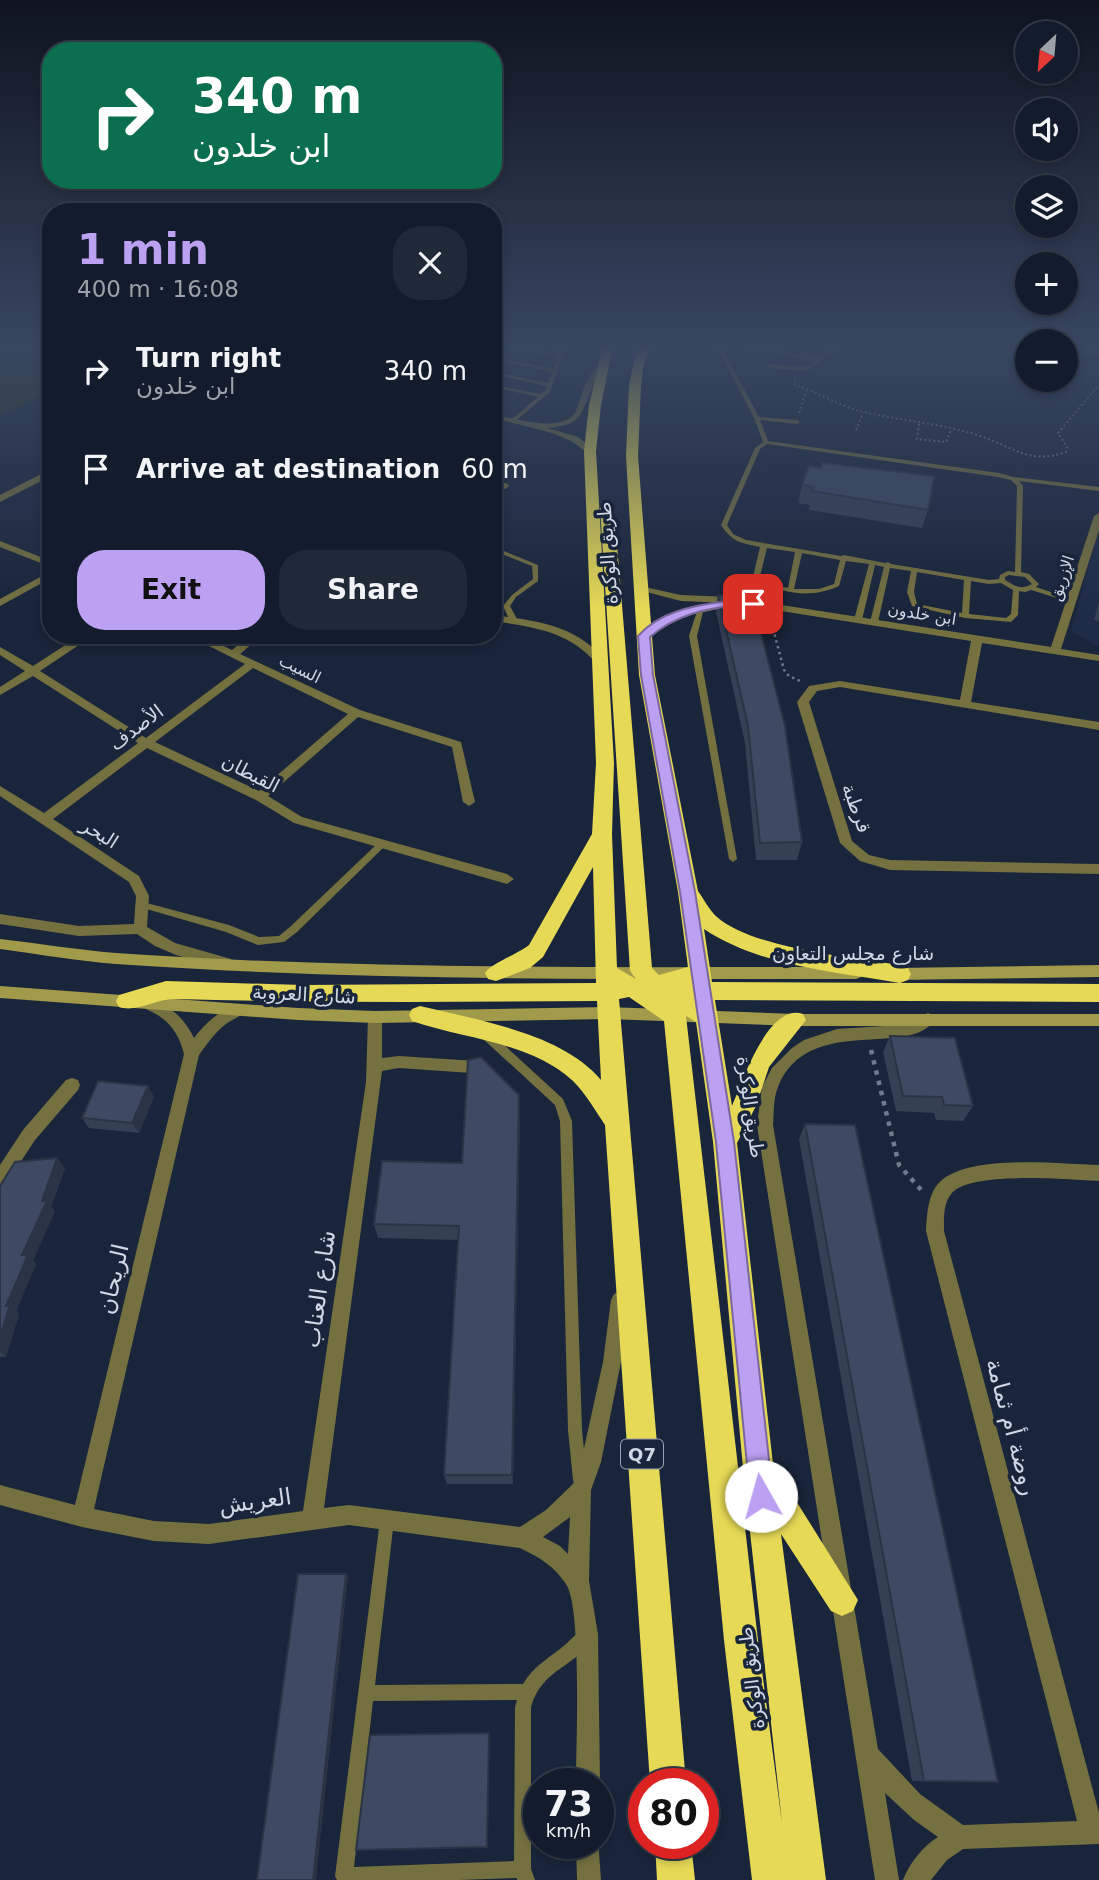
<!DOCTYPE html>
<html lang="en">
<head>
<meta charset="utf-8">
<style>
	body { margin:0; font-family:"DejaVu Sans","Noto Naskh Arabic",sans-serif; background:#202938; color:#f1f3f6; height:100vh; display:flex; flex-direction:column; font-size:26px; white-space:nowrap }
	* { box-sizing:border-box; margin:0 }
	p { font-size:23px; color:#9da1a9 }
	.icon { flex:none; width:38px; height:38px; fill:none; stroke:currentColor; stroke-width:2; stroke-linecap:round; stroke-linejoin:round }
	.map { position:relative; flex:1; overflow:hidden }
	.side { position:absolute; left:42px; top:203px; width:460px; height:441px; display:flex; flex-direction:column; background:#131c2c; border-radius:28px; box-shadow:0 4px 10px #0003,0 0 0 2px #323a48 }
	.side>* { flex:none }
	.hud { position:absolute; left:42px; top:42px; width:460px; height:147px; border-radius:28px; box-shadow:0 4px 10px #0003,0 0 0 2px #323a48; background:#0b6e4f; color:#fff; overflow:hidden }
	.needle { width:46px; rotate:206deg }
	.buttons { position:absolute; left:1015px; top:21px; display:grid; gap:14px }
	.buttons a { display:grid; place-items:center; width:63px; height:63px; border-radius:50%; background:#131c2c; box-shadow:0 4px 10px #0003,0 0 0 2px #323a48; font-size:35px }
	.speed { position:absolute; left:523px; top:1768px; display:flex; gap:14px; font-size:35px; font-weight:700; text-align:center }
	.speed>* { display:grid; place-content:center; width:91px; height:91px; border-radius:50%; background:#131c2c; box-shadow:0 4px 10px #0003,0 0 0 2px #323a48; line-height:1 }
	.speed small { font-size:18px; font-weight:400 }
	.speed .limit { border:10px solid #d22; background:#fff; color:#111 }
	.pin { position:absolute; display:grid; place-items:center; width:60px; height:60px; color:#fff; margin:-30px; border-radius:14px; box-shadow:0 4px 10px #0006 }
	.me { position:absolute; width:77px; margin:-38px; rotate:353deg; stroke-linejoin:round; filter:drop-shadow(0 0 5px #0008) }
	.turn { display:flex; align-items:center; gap:24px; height:147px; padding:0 35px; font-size:32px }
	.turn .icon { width:91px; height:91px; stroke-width:2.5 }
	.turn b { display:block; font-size:49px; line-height:60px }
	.round { display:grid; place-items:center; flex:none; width:74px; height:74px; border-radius:28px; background:#202938 }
	.summary { display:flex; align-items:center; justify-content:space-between; height:119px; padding:0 35px }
	h1 { font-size:42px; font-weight:700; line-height:52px; color:#bca0f2 }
	.button { display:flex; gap:14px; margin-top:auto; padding:14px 35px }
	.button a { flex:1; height:80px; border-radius:28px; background:#bca0f2; color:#111; font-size:28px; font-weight:700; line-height:80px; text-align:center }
	.button a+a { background:#202938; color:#f1f3f6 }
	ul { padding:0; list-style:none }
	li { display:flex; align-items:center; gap:21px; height:98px; padding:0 35px }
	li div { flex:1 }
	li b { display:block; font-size:26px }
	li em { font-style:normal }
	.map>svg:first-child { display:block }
	.built { fill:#1e2c47 }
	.green { fill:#293c18 }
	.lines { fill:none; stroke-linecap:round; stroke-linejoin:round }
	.path-far2 { stroke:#707b8c; stroke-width:2; stroke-dasharray:2 2.5; stroke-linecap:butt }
	.path-far1 { stroke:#707b8c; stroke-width:2.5; stroke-dasharray:2.5 3.5; stroke-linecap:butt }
	.path { stroke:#707b8c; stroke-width:4.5; stroke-dasharray:4.5 6; stroke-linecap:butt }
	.lane { fill:#747040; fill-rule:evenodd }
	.street { fill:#747040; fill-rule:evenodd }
	.secondary { fill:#a19a4a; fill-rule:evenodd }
	.highway { fill:#e5d955; fill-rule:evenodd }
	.wall { fill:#344054 }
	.shaded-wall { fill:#2b3445 }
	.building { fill:#3d4a62; stroke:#2b3445; stroke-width:2 }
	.route { fill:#bca0f2; stroke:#7a689d; stroke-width:2 }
	.labels { text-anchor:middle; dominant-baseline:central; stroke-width:7; stroke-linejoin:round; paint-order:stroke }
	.far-street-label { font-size:16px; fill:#d0d8e6; stroke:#19253a }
	.shield { fill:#19253a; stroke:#99a2b2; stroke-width:2 }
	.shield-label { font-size:18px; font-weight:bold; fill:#d0d8e6 }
	.street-label { font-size:19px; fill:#d0d8e6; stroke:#19253a }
	.near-street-label { font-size:23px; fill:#d0d8e6; stroke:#19253a }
</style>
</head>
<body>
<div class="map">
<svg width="1099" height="1880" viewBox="0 0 1099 1880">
	<rect width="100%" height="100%" fill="#19253a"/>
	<path class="built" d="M1099 528V647L1071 631Z"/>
	<path class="green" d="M0 346H51C51 404 48 392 0 415Z"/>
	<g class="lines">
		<path class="path-far2" d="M1013 346 1027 349
			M1066 358 1076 360
			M795 379V385C817 392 840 406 860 411 899 421 942 423 980 436 1014 447 1029 465 1066 452L1067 447 1058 433 1099 385
			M799 413 807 389
			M919 424 917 439 946 442 951 430
			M856 430 863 413"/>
		<path class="path-far1" d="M770 617 784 670 789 676 802 682"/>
		<path class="path" d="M871 1050 899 1165 922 1191"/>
		<path class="lane" d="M499 346H508L558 355 562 346H566L550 392 513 423 510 421 511 420 538 397 494 387V385L541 394 546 390 547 386 494 374V372L548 383 552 372 494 359V357L553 369 557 358Z
			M717 346H721L759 417 797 420 800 422 797 424 760 420 768 441 999 473 1013 477 1099 487V491L1019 481 1023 486 1021 572 1029 574 1039 584 1036 587 1074 600V602H1070L1031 590 1025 592 1019 591 1018 615 1011 622 965 618 912 606 907 592 911 571 890 568 878 622 874 624 870 622 884 567 875 565 862 620 858 622 854 620 869 564 846 561 839 586C812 599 779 594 754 578L753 577 760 547C741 543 732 542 721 525L755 448 763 442 754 418ZM767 444 998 477 1011 480 1017 486 1015 572 1008 571 1000 575 999 579 989 580 891 564 888 562 885 563 844 555 841 556 746 540 733 534 727 525 760 449ZM767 548 795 552 788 588 776 585 760 576ZM802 553 840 560 834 584 819 589H794ZM917 572 964 580 962 613 917 604 914 592ZM1009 575 1025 577 1032 584C1020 590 1017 587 1005 580V577ZM971 581 989 584 1001 583 1013 590 1011 614 1006 618 969 614Z
			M735 346H745L818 358 835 346H840L807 371 770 368 767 366 770 364 806 367 815 361Z
			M494 547 538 565V581L516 597 510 606 518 621 517 623H511L503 606 512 595 533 579 532 566 494 551Z
			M701 606 704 608 697 636 737 859 733 862 729 859 689 636 698 608Z
			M381 842 384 843 385 845 384 847 297 932 284 942 258 945 226 932 143 908 138 905 143 902 229 925 259 937 279 936 291 926 378 843Z
			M486 1031 490 1032 563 1099 572 1121 582 1430 587 1480 585 1485 580 1487 575 1485 573 1480 568 1430 560 1121 555 1105 482 1038 481 1035 482 1032Z
			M387 1513 392 1515 394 1520 375 1685 523 1684C533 1666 551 1657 566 1644 572 1639 576 1633 584 1629L589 1632 592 1637C579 1667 542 1667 531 1707V1869L535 1880H517V1878L459 1880H337L335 1876 380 1520 382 1515ZM517 1700 515 1707 514 1861 354 1867 373 1701Z"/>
		<path class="street" d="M1082 346H1088L1099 351V356L1082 349Z
			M600 362 607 364C601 372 595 379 592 388 580 417 581 425 547 428L578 437 593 449V453C583 453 578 444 569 440 546 429 518 425 494 418V414C514 419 564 434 576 411 579 404 580 397 583 390 587 379 593 371 600 362Z
			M51 469V476L0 502V495Z
			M494 480 508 484 509 486 505 489 494 486Z
			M1099 513V530L1061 649 1099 655V661L982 643 971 702 1099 722V730L840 687 817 691 809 702 852 841 869 855 890 860 1099 864V874L890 870 860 861 840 843 797 702 809 686 840 681 960 700 971 641 730 603 681 601 635 589 640 586 681 595 730 597 1051 647 1094 516Z
			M0 541 51 561V567L0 547Z
			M51 571V578L0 606V599Z
			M714 604 719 607 718 609C690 615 668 618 648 638H640L639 636C658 613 686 607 714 604Z
			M494 615C536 621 578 625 605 661L604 663H596C569 631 533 627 494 621Z
			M81 635H94L40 671 146 738 245 664 187 635H201L232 650 250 635H262L240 654 360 710 461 742 475 802 469 806 463 802 452 747 358 717 268 796 302 817 507 874 514 879 507 884 294 823 256 800 147 748 53 819 139 876 149 896 147 927 175 943 231 959 233 963 231 967 226 969 176 955 155 946 137 934 79 936 0 924V914L79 926 134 924 136 896 129 882 0 796V786L44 813 138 743 33 676 0 695V687L25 671 0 655V647L33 666ZM253 668 348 714 259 791 155 742Z
			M147 997C169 1005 184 1017 194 1038 206 1022 219 1011 238 1004L243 1006 245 1010C241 1017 233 1019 226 1024 215 1032 207 1044 199 1055L94 1509 154 1521 209 1524 303 1511 366 1082 368 1017 370 1013 375 1011 380 1013 382 1017V1058L399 1056 476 1061 479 1066 476 1071 471 1073 399 1068 382 1071 324 1508 349 1505 520 1527 546 1510 573 1484 581 1462 603 1362 611 1300 614 1294 620 1291 626 1294 629 1300 621 1362 601 1462 591 1490 589 1581 598 1634 600 1783 598 1786V1783H576C576 1747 582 1607 566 1584 554 1566 539 1557 520 1548L349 1525 209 1544 154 1541 82 1527 0 1505V1485L75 1505 184 1054C180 1038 173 1025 159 1016 152 1011 144 1010 140 1003L142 999ZM570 1517 568 1554 560 1546 543 1537Z
			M928 1013 933 1015 935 1019C911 1060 808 1012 778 1087 773 1099 774 1113 773 1125L878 1749 920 1794 963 1825 1077 1821 926 1231C927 1214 928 1191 942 1180 974 1154 1059 1164 1099 1165V1181C1068 1180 970 1170 951 1194 943 1204 944 1219 944 1231L1099 1813V1844L963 1849 947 1860 931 1880H903C909 1864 923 1846 938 1837L914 1820 885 1793 899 1880H875L757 1125 762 1087 772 1068 792 1048 804 1040 837 1029 899 1025Z
			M72 1078 78 1080 80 1085 78 1090 35 1140 6 1184 0 1187V1165L23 1130 66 1080Z
			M598 1839 601 1880H577L576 1843H598Z"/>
		<path class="secondary" d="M1076 346 1099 348V352L1077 348Z
			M0 939C38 943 77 950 116 953 362 970 609 967 856 967L861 969 863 973 861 977 856 979C609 979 362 981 116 964 77 961 38 954 0 949Z
			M1099 965V977L894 980 889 978 887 974 889 970 894 968Z
			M0 986 298 1008 375 1011 608 1007 795 1014H1099V1026H795L608 1019 375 1023 298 1020 0 998Z"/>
		<path class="highway" d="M603 346H613L601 405 596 451 614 763 612 834 617 968 636 979 630 971 600 508 607 504 614 508 652 968 659 975 688 967 678 892 639 675 626 456 629 385 634 362 641 346H651L644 362 641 385 638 456 655 675 698 891C704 899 709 910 717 917 752 948 853 958 900 965L908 968 911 974 908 980 900 983C836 972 759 966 704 929L712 982 1099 984V1002L715 1000 732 1106C742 1083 768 1002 803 1014L806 1020 769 1067 756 1106 737 1143 773 1464 858 1600 853 1611 842 1616 831 1611 781 1534 826 1880H752L724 1640 664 1021 629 997 619 999 686 1783H650L605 1125C595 1110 586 1094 573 1081 531 1042 464 1039 412 1021L409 1015 412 1009 420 1006C477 1020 562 1033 601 1080L597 1001C456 1002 316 1003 176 999 157 998 137 1013 119 1007L116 1001 119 995 166 981 303 985 596 983 593 867 543 957 530 968 496 981 488 979 485 973C490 964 518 954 529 945L592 834 596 763 584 451 589 405ZM686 1016 696 1022 713 1142 743 1468 782 1823 758 1640Z
			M655 1843H691L695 1880H657Z"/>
	</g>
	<path class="wall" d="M809 466 928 510 922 528 809 510 810 505 798 503 802 485Z
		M718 595 802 842 797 860H756L745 743 716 612Z
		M1099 602V621L1094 620Z
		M890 1036 973 1106 963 1121 936 1120 934 1113 896 1111 883 1052Z
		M519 1095 520 1110 513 1484H447L444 1475 458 1240 378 1238 374 1224 462 1163Z
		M154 1097 139 1133 89 1128 82 1118Z
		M805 1124 998 1782 912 1781 799 1139Z
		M57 1158 65 1168 51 1207 55 1211 33 1260 36 1264 16 1311 19 1314 6 1357H0V1186Z"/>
	<path class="shaded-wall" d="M148 1086 154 1097 139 1133 132 1123Z
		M519 1095 520 1110 513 1484 512 1475Z
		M57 1158 65 1168 51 1207 55 1211 33 1260 36 1264 16 1311 19 1314 6 1357 0 1351V1337L6 1306 22 1255Z
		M346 1574 348 1576 316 1880H313Z
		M489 1733 488 1847H487Z"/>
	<path class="building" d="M822 463 934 476 928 510 812 491 814 487 802 485 809 466 821 468Z
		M751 594 785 726 802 842 760 843 748 726 718 595Z
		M890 1036 955 1038 973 1106 944 1105 942 1097 903 1096Z
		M481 1057 519 1095 512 1475H444L459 1226 374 1224 382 1161 462 1163 468 1060Z
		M98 1081 148 1086 132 1123 82 1118Z
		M805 1124 855 1125 998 1782 924 1781Z
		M57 1158 42 1201H47L22 1255H28L6 1306 10 1305 0 1337V1186L15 1162Z
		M298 1574H346L313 1880H257Z
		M489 1733 487 1847 356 1850 370 1735Z"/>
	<linearGradient id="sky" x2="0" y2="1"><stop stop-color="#0e1420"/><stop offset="0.57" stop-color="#384660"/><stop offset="1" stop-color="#384660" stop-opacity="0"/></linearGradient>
	<rect width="1099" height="609" fill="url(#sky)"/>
	<path class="route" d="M739 599 759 604C752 609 747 605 738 606 707 607 674 616 650 637L653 675 695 892 734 1142 773 1496 769 1504 761 1508 753 1504 750 1496 716 1142 680 892 641 675 638 636C664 607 703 605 739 599Z"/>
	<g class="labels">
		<g class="far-street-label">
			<text transform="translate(1062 578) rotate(-72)">الإزريق</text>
			<text transform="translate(922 614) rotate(9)">ابن خلدون</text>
			<text transform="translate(300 669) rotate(26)">السيب</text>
		</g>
		<rect class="shield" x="621" y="1439.5" width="42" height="29" rx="5"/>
		<g class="shield-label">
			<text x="642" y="1454">Q7</text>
		</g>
		<g class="street-label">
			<text transform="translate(607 553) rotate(-94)">طريق الوكرة</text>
			<text transform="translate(136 727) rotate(-37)">الأصدف</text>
			<text transform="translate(251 773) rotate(27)">القبطان</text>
			<text transform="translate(857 808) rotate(70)">قرطبة</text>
			<text transform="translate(100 833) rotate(32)">البحر</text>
			<text x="853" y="953">شارع مجلس التعاون</text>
			<text transform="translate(304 994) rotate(3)">شارع العروبة</text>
			<text transform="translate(751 1107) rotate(82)">طريق الوكرة</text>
			<text transform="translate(751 1678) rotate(-97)">طريق الوكرة</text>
		</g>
		<g class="near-street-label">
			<text transform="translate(113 1279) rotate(-77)">الريحان</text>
			<text transform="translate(319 1289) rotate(-82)">شارع العناب</text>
			<text transform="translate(1012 1427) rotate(75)">روضة أم ثمامة</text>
			<text transform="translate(255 1501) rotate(-8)">العريش</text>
		</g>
	</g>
</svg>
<div class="buttons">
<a><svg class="needle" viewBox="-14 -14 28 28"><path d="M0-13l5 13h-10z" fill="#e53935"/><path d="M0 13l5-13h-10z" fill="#9da1a9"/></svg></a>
<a><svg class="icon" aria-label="sound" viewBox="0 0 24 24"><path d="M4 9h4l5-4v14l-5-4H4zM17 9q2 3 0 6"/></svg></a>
<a><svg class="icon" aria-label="layers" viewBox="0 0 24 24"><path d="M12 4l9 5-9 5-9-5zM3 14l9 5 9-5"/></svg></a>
<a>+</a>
<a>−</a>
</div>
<div class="speed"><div>73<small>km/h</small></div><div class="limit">80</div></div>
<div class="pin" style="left:753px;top:604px;background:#d93025"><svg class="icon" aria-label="arrive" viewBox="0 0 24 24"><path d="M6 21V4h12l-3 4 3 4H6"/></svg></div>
<svg class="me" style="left:761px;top:1496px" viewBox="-20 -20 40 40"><circle r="19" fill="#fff"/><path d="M0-13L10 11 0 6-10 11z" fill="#bca0f2"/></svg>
<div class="hud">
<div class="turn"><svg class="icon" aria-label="right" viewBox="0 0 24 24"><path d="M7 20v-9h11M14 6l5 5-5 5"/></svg><div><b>340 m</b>ابن خلدون</div></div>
</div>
<section class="side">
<div class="summary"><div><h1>1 min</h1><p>400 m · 16:08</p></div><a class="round"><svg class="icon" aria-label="close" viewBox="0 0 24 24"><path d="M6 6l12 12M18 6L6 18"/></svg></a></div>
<ul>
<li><svg class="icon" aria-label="right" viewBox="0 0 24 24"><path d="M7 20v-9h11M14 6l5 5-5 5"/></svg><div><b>Turn right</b><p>ابن خلدون</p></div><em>340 m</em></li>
<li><svg class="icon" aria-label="arrive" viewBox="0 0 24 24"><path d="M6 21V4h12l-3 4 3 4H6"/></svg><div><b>Arrive at destination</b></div><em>60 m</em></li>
</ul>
<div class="button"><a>Exit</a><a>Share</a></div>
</section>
</div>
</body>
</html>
